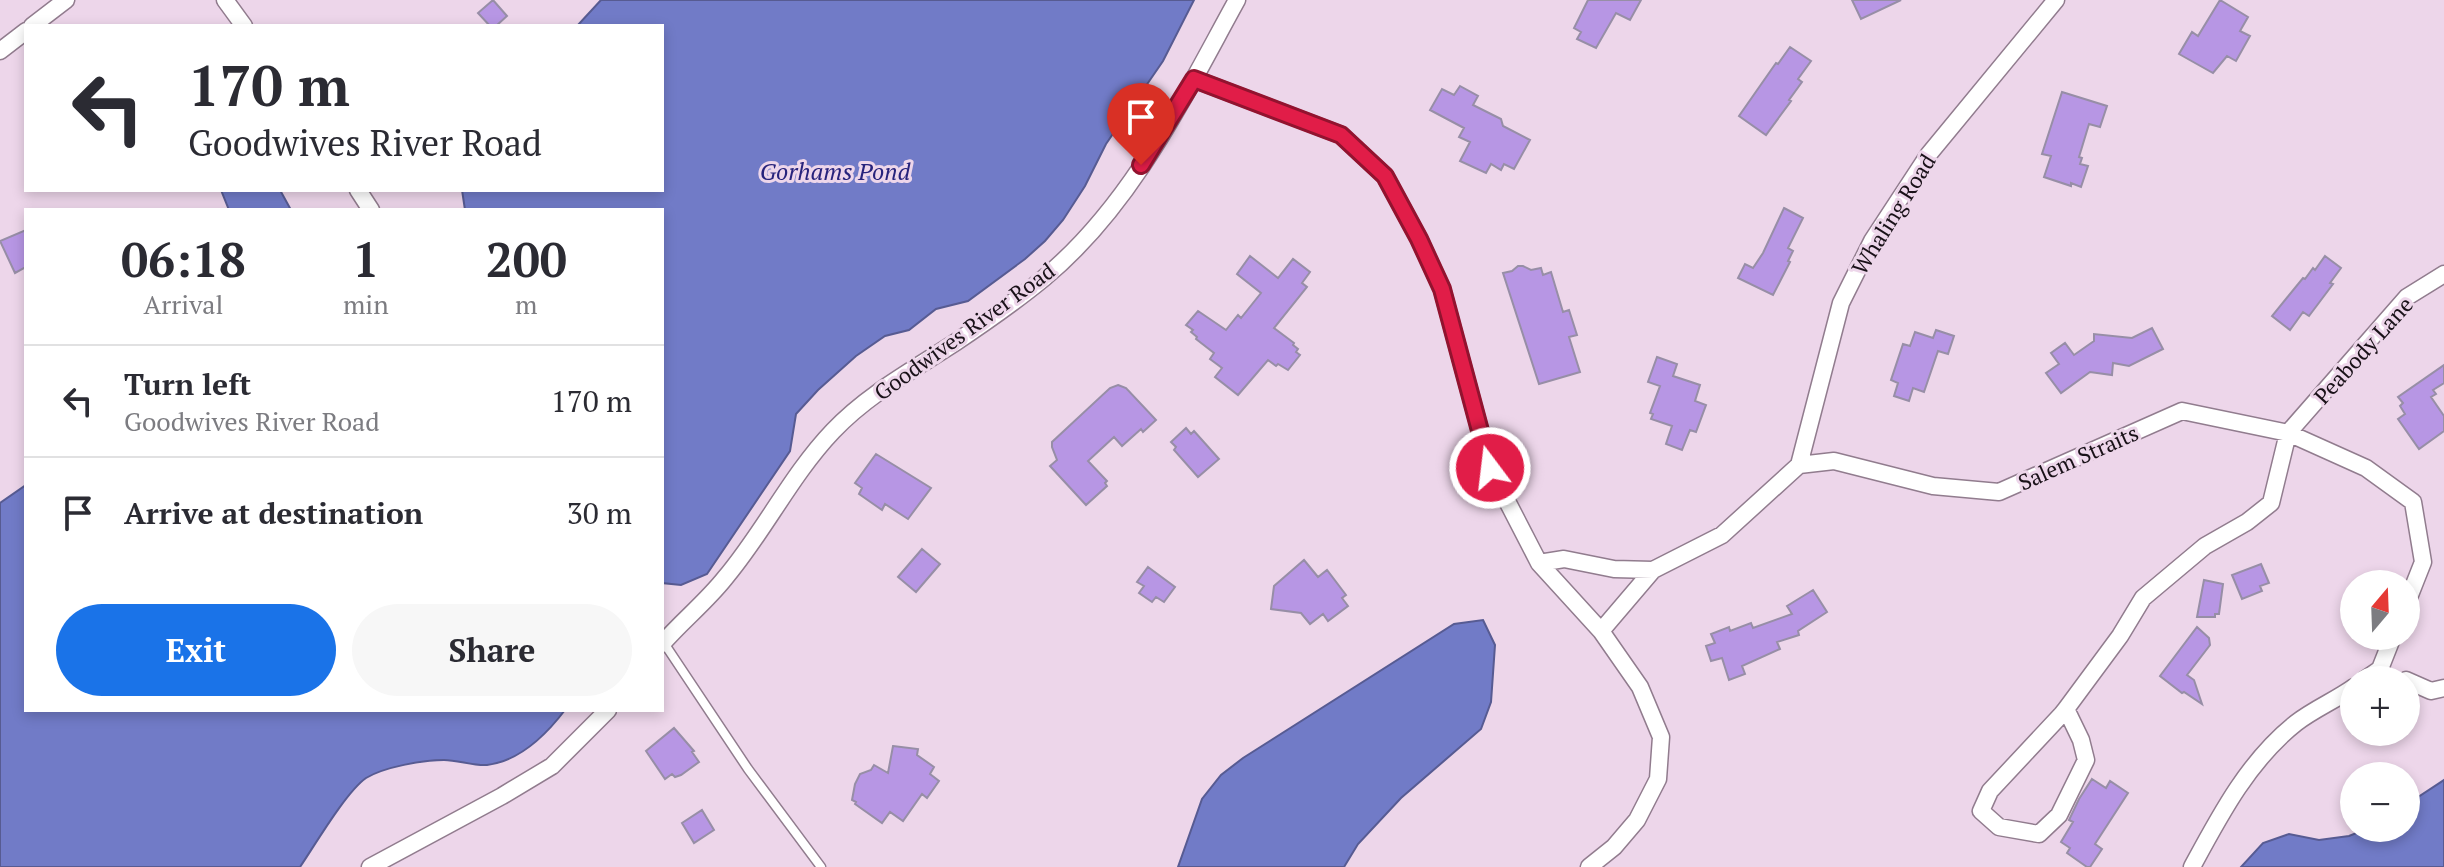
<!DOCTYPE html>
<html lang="en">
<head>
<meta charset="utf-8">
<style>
	body { margin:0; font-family:"PT Serif",serif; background:#f7f7f7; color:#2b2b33; height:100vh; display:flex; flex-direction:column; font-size:30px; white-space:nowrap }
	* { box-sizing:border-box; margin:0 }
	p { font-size:26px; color:#7c7c81 }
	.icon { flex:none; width:44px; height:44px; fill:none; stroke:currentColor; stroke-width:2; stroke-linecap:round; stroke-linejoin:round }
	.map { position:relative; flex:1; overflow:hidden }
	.drawer { position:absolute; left:24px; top:208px; width:640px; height:504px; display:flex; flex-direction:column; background:#fff; border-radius:0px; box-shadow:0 4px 12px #0003 }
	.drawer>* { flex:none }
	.hud { position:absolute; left:24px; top:24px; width:640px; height:168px; border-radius:0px; box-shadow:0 4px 12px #0003; background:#fff; color:#2b2b33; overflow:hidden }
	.needle { width:52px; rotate:19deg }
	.tools { position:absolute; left:2340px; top:570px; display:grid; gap:16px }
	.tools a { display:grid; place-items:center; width:80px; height:80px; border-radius:50%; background:#fff; box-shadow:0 4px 12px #0003; font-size:40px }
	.pin { position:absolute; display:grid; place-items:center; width:68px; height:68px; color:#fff; margin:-82px -34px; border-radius:50% 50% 50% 0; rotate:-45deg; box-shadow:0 0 8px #0007 }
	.pin .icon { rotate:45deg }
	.me { position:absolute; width:88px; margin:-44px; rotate:345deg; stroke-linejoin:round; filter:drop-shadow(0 0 6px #0008) }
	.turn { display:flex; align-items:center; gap:28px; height:168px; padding:0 32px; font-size:36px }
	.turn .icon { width:104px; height:104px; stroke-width:2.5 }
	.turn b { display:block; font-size:56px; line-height:68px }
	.eta { display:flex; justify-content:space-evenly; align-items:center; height:136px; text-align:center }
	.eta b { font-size:48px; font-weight:700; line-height:56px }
	.cta { display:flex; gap:16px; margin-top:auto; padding:16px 32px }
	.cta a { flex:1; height:92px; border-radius:48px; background:#1a73e8; color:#fff; font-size:32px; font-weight:700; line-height:92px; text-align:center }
	.cta a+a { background:#f7f7f7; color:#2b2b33 }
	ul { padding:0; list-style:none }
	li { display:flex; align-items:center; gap:24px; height:112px; padding:0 32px; border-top:2px solid #e1e1e2 }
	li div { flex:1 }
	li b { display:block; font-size:30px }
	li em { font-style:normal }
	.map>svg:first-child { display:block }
	.water { fill:#717bc7; stroke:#575b92; stroke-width:2 }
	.building { fill:#b796e4; stroke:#978ea6; stroke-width:2 }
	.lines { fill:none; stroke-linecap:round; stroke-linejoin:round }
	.service-casing { stroke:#917c8e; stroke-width:11 }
	.minor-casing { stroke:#917c8e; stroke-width:19 }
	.service { stroke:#fff; stroke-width:8 }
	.minor { stroke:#fff; stroke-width:16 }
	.route-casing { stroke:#92132f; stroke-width:20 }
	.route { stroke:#e11d48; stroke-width:14 }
	.labels { text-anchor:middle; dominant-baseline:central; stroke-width:6; stroke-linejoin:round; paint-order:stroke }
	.street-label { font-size:22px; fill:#191118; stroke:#edd6ea }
	.water-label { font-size:24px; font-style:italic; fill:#27237c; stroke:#edd6ea }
</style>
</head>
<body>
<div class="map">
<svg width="2444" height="867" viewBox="0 0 2444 867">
	<rect width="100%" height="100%" fill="#edd6ea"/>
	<path class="water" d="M601 0H1194L1163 61 1106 144 1085 186 1063 220 1045 241 1025 259 968 301 936 309 909 330 885 336 856 356 818 390 796 414 790 451 707 574 681 585 662 583V210H465L462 190H662V26H577Z
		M221 190H280L291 210H229Z
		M26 485V710H565C546 735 520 761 487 765 473 766 458 760 444 760 423 760 384 767 366 778 346 792 315 845 300 867H0V503Z
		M1483 620 1495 645 1491 702 1481 729 1401 798 1358 844 1344 867H1178L1202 799 1221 775 1243 758 1454 624Z
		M2444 780V867H2241L2263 843 2289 834 2319 840 2349 836 2369 828H2406V805Z"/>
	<path class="building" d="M493 0 507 16 496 26H490L478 13Z
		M1588 0H1641L1630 20 1616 13 1596 48 1577 39 1581 32 1574 28Z
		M1852 0H1901L1861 19Z
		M2220 0 2248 17 2240 31 2250 36 2236 61 2227 56 2213 73 2179 54 2192 32 2198 36Z
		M1790 47 1811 61 1798 79 1802 82 1789 100 1791 101 1766 135 1739 116 1776 63 1778 64Z
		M1460 86 1478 96 1473 105 1501 119 1503 126 1530 140 1514 169 1504 164 1501 170 1491 164 1486 173 1460 161 1470 142 1459 137 1464 128 1430 110 1442 89 1454 95Z
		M2062 92 2107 106 2100 127 2089 124 2079 157 2082 158 2080 164 2088 166 2081 187 2071 183V186L2044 177 2051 156 2042 154Z
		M1784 208 1803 218 1788 248 1793 251 1788 261 1790 262 1773 295 1738 278 1745 264 1753 268 1763 253Z
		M26 230V267L15 273 0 241Z
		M1250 256 1278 278 1293 259 1310 272 1302 283 1307 287 1274 328 1294 343 1293 345 1298 349 1296 352 1300 355 1288 370 1278 364 1276 366 1268 360 1238 395 1215 377 1222 368 1210 359 1214 353 1196 339 1197 337 1191 332 1193 330 1186 325 1198 311 1226 330 1238 315 1241 318 1261 293 1237 274Z
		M2325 256 2341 268 2330 283 2333 284 2309 316 2303 312 2290 330 2272 316 2303 278 2305 279 2313 268 2315 270Z
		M1518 266H1523L1531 270 1541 268 1543 275 1551 272 1563 312 1569 310 1577 335 1569 337 1580 372 1539 384 1503 273 1512 271Z
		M2152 328 2163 349 2129 366 2113 363 2112 375 2090 372 2061 393 2046 373 2059 364 2051 353 2065 343 2074 355 2094 341V334L2132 338Z
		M1936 330 1954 336 1948 354 1938 351 1924 392 1913 388 1909 401 1894 396 1898 383 1891 380 1903 344 1910 346 1915 332 1933 338Z
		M1657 357 1677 364 1673 376 1700 385 1695 401 1706 405 1696 432 1690 430 1682 450 1666 444 1672 426 1651 419 1653 414 1650 413 1660 386 1648 382Z
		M2444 365V383L2433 390 2436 394 2431 397 2444 416V431L2419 449 2398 419 2405 414 2400 406 2403 403 2398 397Z
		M1118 385 1126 388 1156 420 1143 432 1141 429 1122 446 1114 437 1088 461 1107 481 1105 483 1107 486 1086 505 1050 466 1057 460 1052 447V442L1110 388Z
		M1186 428 1191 434 1194 431 1219 459 1198 477 1174 450 1176 447 1171 442Z
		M876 454 931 488 908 519 885 504 882 510 859 494 862 488 855 483Z
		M922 549 940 564 916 592 898 577Z
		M1304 560 1318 577 1327 570 1346 595 1342 598 1348 606 1328 621 1323 614 1310 624 1301 613 1271 609 1274 586Z
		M2261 564 2269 583 2260 586 2262 591 2242 599 2232 575Z
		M1148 567 1175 587 1164 602 1156 597 1152 602 1139 593 1144 586 1137 582Z
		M2204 580 2223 584 2219 614H2215V617H2197Z
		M1813 590 1827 612 1798 631 1799 635 1777 642 1780 649 1742 666 1745 674 1729 680 1722 658 1711 661 1706 646 1715 643 1711 634 1729 627 1730 631 1751 623 1753 628 1792 614 1787 606Z
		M2197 627 2209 638 2210 645 2187 675 2194 680 2202 704 2184 692 2182 693 2160 676Z
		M674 728 694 751 692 752 699 762 681 775 675 777 672 774 665 779 646 751Z
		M893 746 918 749 917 755 934 767 930 774 939 781 927 798 922 794 903 821 890 812 882 823 855 804 856 802 852 800 855 784 860 774 871 770 874 765 888 773Z
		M2092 779 2106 788 2110 781 2128 793 2095 844 2102 849 2090 867H2087L2067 853 2070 848 2061 842 2073 822 2069 820 2079 799Z
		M702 810 714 830 694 843 682 823Z"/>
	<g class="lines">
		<defs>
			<path id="service" d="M664 643 748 769 821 867"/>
			<path id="minor" d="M225 0 244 26
				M32 26 66 0
				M0 51 26 31
				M1194 79 1341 135 1385 176 1419 239 1442 289 1490 468 1539 563 1601 631 1640 687 1661 737 1658 779 1637 820 1614 847 1589 867
				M358 190 371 210
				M1799 465 1841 303 1872 241 1929 154 2056 0
				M1539 563 1564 559 1614 569 1653 570
				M1601 631 1653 570 1722 535 1799 465 1834 461 1933 486 1999 492 2182 411 2288 433 2366 468 2413 502 2423 562 2406 605
				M662 644C682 621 706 602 725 578 764 532 791 475 833 431 868 394 913 370 956 342 986 322 1016 301 1044 278 1132 205 1183 98 1237 0
				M2380 669 2393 636
				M2364 680 2380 669
				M2406 680 2431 691 2444 688
				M2066 709 2081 740 2086 760 2059 815 2039 834 1999 827 1981 811 1990 791 2062 714 2066 709 2120 636 2143 598 2205 546 2247 522 2271 503 2288 433 2407 297 2444 274
				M370 867 502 796 552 766 608 710
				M2192 867C2220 815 2249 760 2296 723 2314 709 2336 700 2354 687"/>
		</defs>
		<use href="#service" class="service-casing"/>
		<use href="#minor" class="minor-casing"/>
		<use href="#service" class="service"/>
		<use href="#minor" class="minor"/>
	</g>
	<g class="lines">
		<defs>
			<path id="route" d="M1141 165 1194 79 1341 135 1385 176 1419 239 1442 289 1490 468"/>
		</defs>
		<use href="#route" class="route-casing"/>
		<use href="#route" class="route"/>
	</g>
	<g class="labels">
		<g class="street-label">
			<text transform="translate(1893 214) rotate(-58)">Whaling Road</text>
			<text transform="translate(964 331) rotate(-36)">Goodwives River Road</text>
			<text transform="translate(2363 350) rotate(-48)">Peabody Lane</text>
			<text transform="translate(2078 457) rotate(-24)">Salem Straits</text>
		</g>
		<g class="water-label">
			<text x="835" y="171">Gorhams Pond</text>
		</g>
	</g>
</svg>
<div class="tools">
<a><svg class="needle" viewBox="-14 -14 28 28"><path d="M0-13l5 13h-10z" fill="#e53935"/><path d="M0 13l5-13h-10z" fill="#7c7c81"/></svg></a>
<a>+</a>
<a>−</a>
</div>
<div class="pin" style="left:1141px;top:165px;background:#d93025"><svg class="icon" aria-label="arrive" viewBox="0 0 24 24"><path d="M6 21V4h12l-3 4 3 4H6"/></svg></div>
<svg class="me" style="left:1490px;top:468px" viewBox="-20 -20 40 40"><circle r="17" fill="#e11d48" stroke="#fff" stroke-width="3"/><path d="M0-11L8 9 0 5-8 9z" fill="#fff"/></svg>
<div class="hud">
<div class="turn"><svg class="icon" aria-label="left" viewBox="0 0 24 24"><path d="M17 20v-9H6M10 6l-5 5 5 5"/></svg><div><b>170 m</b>Goodwives River Road</div></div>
</div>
<section class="drawer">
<div class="eta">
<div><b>06:18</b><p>Arrival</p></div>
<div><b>1</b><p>min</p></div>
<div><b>200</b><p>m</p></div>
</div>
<ul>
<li><svg class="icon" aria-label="left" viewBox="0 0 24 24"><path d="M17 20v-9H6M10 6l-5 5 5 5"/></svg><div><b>Turn left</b><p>Goodwives River Road</p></div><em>170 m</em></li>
<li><svg class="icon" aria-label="arrive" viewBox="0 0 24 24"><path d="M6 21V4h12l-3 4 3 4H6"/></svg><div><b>Arrive at destination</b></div><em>30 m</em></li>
</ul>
<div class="cta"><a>Exit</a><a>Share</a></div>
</section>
</div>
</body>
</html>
